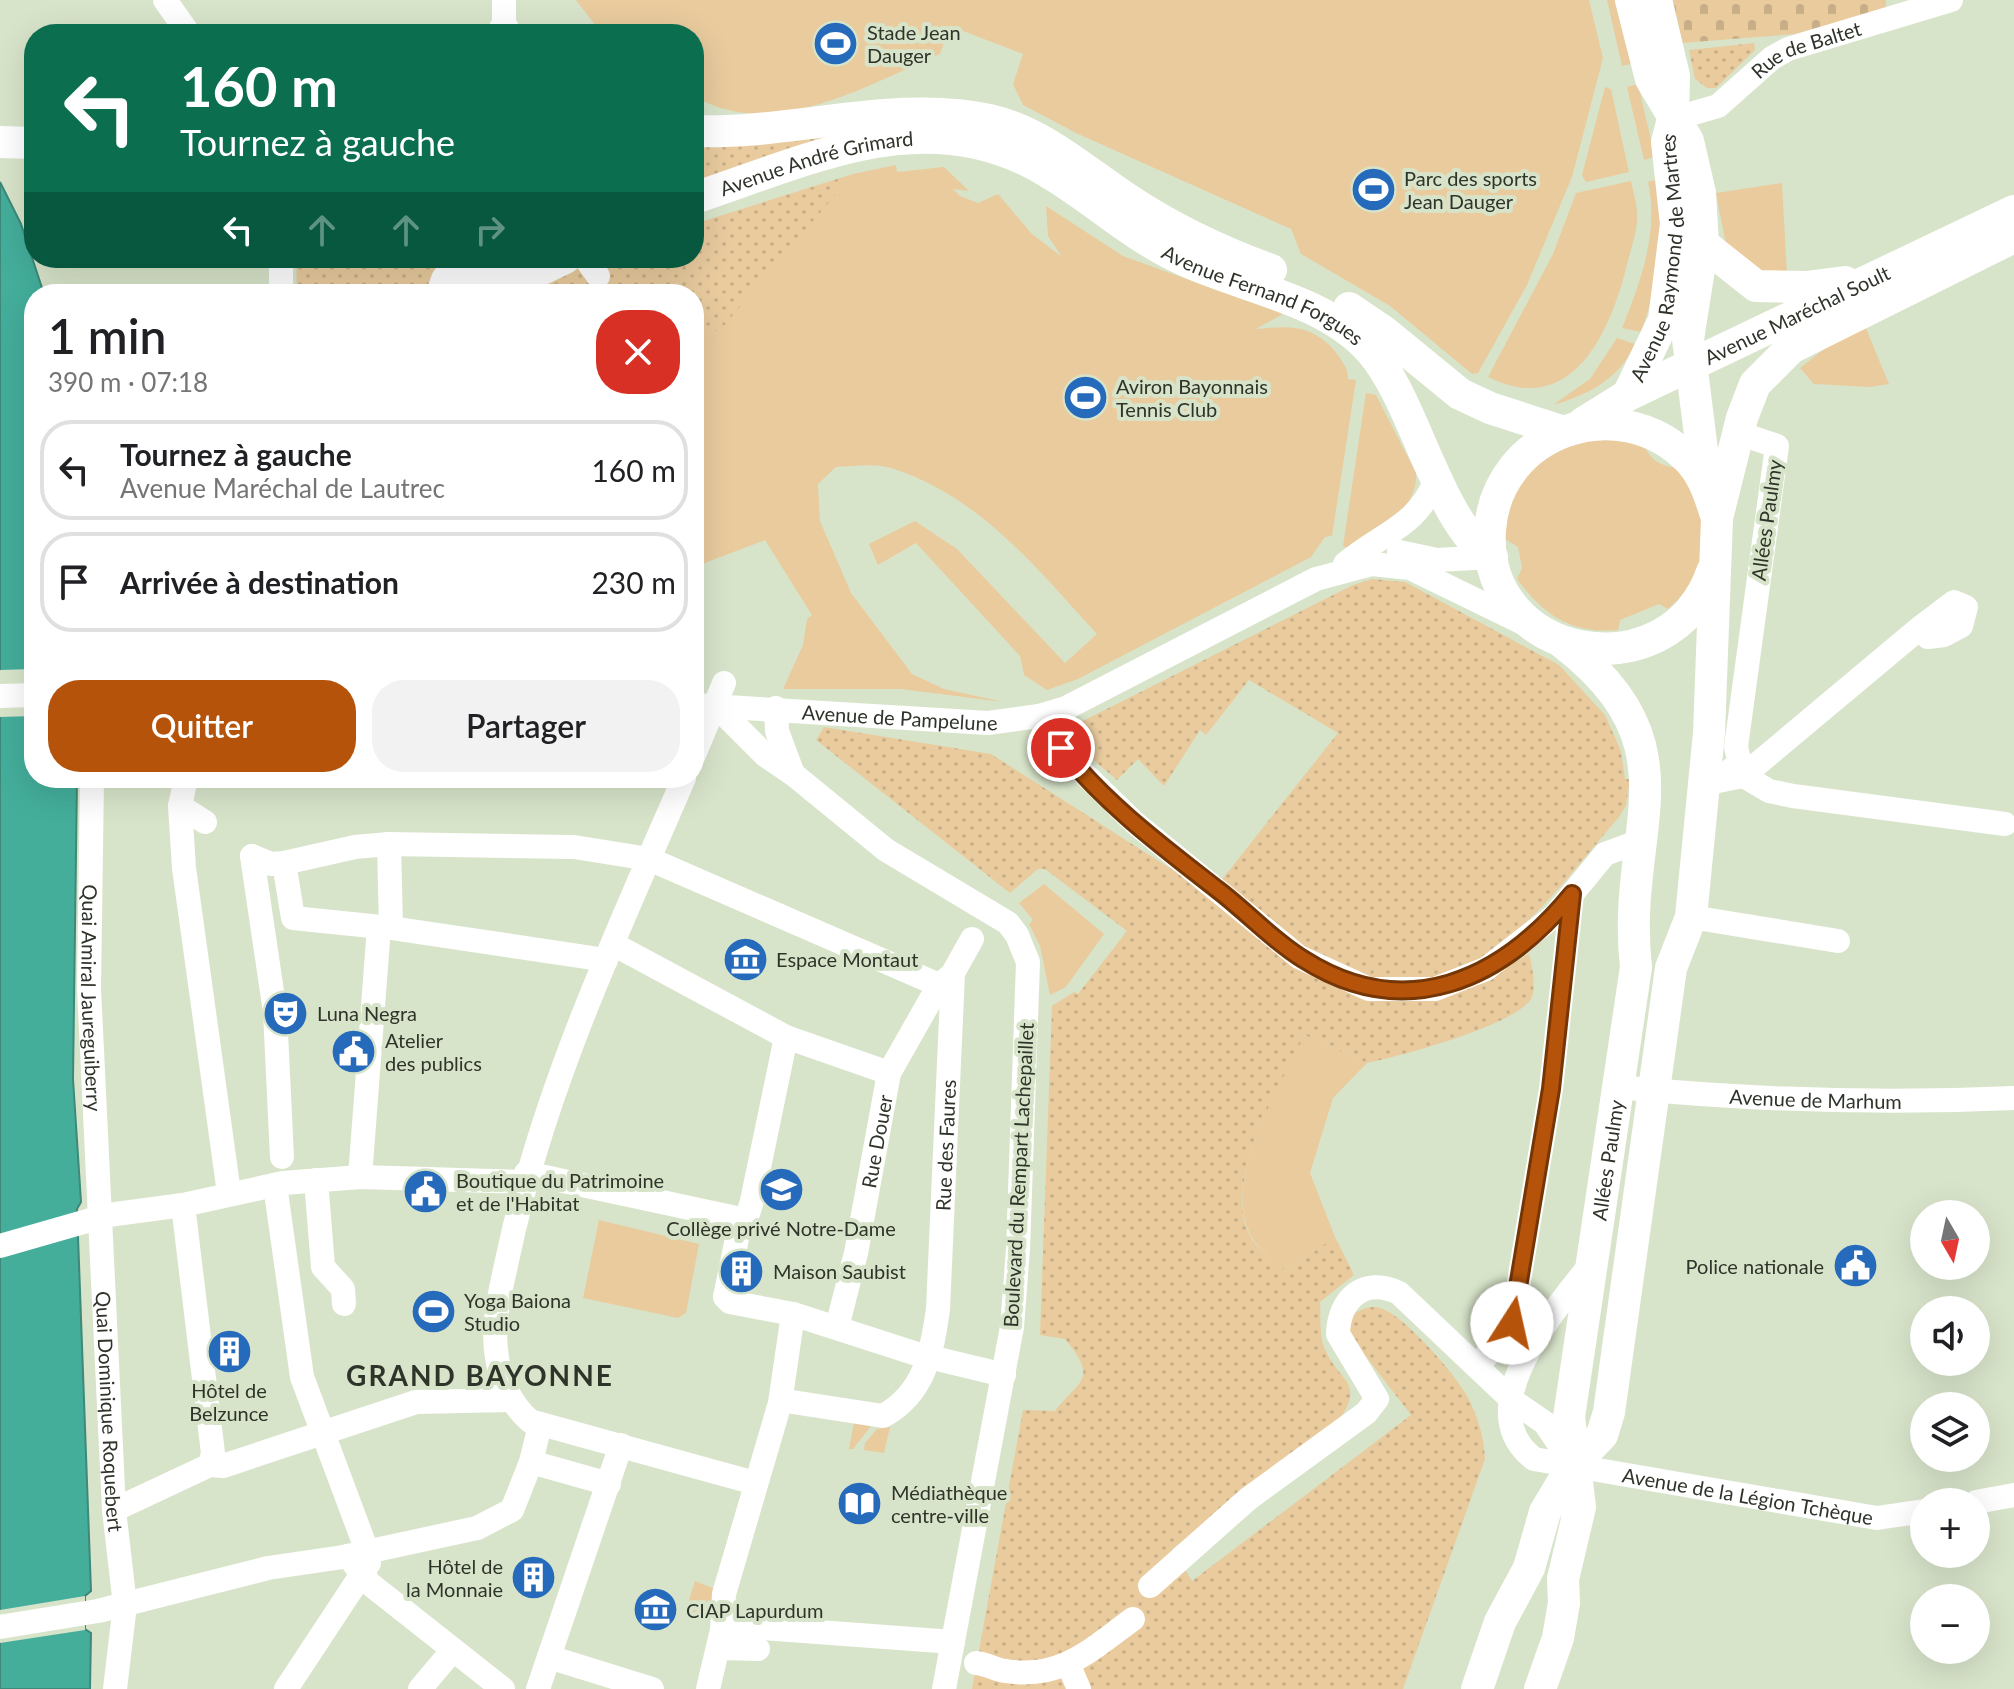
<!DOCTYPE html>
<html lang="fr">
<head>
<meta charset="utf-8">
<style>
	body { margin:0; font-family:Lato,sans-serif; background:#f2f2f2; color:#202124; height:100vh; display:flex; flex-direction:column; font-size:30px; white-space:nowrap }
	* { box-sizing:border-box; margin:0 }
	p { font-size:26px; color:#757577 }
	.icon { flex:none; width:44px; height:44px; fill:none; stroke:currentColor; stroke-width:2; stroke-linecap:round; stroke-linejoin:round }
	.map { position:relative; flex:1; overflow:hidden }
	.panel { position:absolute; left:24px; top:284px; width:680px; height:504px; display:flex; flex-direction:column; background:#fff; border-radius:32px; box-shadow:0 8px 32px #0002 }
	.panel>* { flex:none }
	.guide { position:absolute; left:24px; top:24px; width:680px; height:244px; border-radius:32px; box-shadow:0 8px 32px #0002; background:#0b6e4f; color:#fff; overflow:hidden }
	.needle { width:52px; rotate:171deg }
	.controls { position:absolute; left:1910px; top:1200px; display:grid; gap:16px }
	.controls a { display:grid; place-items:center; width:80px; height:80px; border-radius:50%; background:#fff; box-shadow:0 8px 32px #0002; font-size:40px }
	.pin { position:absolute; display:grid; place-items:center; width:68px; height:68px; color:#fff; margin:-34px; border:4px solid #fff; border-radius:50%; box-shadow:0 2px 8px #0007 }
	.me { position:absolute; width:88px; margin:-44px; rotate:10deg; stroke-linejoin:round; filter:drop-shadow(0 0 6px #0008) }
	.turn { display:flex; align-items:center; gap:28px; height:168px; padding:0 24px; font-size:36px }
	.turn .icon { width:104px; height:104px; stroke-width:2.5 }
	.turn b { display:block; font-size:56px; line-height:68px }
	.lanes { display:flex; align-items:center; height:76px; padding:0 24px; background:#0003; justify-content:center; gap:40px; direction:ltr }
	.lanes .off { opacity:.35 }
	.round { display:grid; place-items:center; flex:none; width:84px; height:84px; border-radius:32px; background:#f2f2f2 }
	.head { display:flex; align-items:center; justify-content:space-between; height:136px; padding:0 24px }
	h1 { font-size:48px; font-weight:600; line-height:60px }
	.button { display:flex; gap:16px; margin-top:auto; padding:16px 24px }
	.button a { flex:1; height:92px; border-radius:32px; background:#b45309; color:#fff; font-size:32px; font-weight:600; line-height:92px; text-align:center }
	.button a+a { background:#f2f2f2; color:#202124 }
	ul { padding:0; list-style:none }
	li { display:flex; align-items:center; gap:24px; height:100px; margin:0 16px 12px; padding:0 8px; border:4px solid #e0e0e0; border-radius:32px }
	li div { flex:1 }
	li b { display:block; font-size:30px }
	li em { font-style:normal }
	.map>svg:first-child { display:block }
	.grass { fill:#e9cb9e }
	.cemetery { fill:url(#cemetery-stones) }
	.park { fill:url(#park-dots) }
	.water { fill:#44ae9b; stroke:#3e8979; stroke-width:2 }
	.pier { fill:#d8e4ca }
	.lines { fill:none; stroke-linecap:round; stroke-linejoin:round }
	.minor { stroke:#fff; stroke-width:24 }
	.major { stroke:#fff; stroke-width:32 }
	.route-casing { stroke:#753606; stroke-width:20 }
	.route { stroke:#b45309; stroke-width:14 }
	.labels { text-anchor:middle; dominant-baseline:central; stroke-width:8; stroke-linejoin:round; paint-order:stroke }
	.poi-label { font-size:20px; fill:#2f342a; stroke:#d8e4ca; text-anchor:start }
	.street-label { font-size:20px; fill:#2f342a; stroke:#d8e4ca }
	.district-label { font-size:28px; font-weight:bold; letter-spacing:2px; fill:#2f342a; stroke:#d8e4ca }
</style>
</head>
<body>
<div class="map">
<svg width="2014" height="1689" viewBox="0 0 2014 1689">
	<defs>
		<pattern id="cemetery-stones" width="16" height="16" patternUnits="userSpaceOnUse" patternTransform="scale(2)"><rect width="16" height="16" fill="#e9cb9e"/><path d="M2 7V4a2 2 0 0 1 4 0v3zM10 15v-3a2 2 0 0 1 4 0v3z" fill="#c8af88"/></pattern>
		<pattern id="park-dots" width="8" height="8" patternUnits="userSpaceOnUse" patternTransform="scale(2)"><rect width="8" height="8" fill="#e9cb9e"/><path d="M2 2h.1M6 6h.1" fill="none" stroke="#c8af88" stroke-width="1.8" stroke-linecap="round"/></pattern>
	</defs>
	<rect width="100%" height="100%" fill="#d8e4ca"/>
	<path class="grass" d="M576 0H1589L1603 58 1572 177 1527 285 1478 373 1472 374 1390 306 1301 254 1291 229 1078 134 1023 105 1013 84 1023 54 950 26 940 54C867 85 772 143 694 96V34H602Z
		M1607 0H1621L1635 63 1622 66Z
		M1638 84 1655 157 1644 160 1627 87Z
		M1605 87 1611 89 1629 172 1586 182 1582 175Z
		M896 165 897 172 944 167 969 191 953 189 960 196 978 203 998 194 1032 234 1062 257 1048 236 1046 206 1123 256 1283 314 1256 329C1292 325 1315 325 1338 355 1344 364 1348 369 1348 379L1356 380 1332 536 1325 537 1311 557 1078 679 1047 690 1024 675 1020 656 916 543 878 565 869 544 915 521 957 549 1065 663 1097 634C1036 568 980 496 891 468 874 463 853 466 836 467L818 484 820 521 851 593 912 674 944 689 1003 702 901 689H783L803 645 807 619 812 615 765 540 702 564 694 573V297L835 195 853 174Z
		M1658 179C1667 228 1658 286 1641 332L1622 328C1641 281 1659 232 1648 182Z
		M1631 181C1633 190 1636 201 1637 211 1639 227 1631 248 1627 265 1610 333 1572 419 1488 377L1553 254 1576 193Z
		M1782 183 1787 274 1754 271 1726 245 1716 193Z
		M1865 326 1889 384 1870 387 1814 384 1800 368 1837 339Z
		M1617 338 1635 344C1619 379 1590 394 1553 405L1590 379Z
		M1366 393 1376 395 1416 473C1418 513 1375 529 1347 548L1343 546Z
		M1592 437 1644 445C1651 461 1661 466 1678 468 1685 480 1696 494 1700 507 1710 545 1698 584 1668 609L1659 604 1620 620 1618 630C1571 634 1544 615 1517 579L1522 568 1518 547 1505 539C1508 476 1538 458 1592 437Z
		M1044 884 1104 934 1066 987 1050 995 1040 946 1029 924 1033 920 1019 903Z
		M1305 1035 1367 1063 1333 1098 1310 1173 1335 1237 1286 1271C1276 1262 1263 1253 1255 1242 1216 1191 1281 1082 1305 1035Z
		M599 1220 699 1244 686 1313 678 1318 583 1298Z
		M854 1423 871 1426 853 1449H849Z
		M890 1427 884 1453 864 1450 865 1443 877 1429Z
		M695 1581 715 1589 707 1621 685 1613Z"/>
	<path class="cemetery" d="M1673 0H1886V9L1795 34 1682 43Z"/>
	<path class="park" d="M1754 43 1755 50 1716 88H1707L1695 79 1689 50Z
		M836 134 694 187V142Z
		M853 174 721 329 694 338V294H523L596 258H694V224Z
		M296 258H479L431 294H297Z
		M1372 579 1405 582 1559 665 1605 715 1621 751 1625 779H1630L1626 805 1619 817C1556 889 1494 988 1385 982 1369 981 1327 961 1312 953 1279 936 1249 905 1220 882L1338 733 1249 680 1206 735 1200 730 1164 786 1138 759 1117 780 1077 746 1073 737 1079 723 1353 585Z
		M824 727 991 754 1375 999C1438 1009 1477 986 1529 954 1532 966 1536 984 1532 997 1521 1024 1397 1057 1367 1063L1305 1035C1281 1083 1216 1191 1254 1242 1263 1253 1276 1262 1286 1271L1335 1237 1354 1275 1320 1302C1321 1317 1319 1334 1324 1347 1338 1382 1366 1381 1339 1420L1172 1549 1192 1581 1411 1415 1348 1333 1351 1316C1359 1310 1370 1305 1380 1308 1403 1314 1454 1373 1466 1394 1477 1414 1484 1436 1485 1459L1403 1689H972L1023 1410 1055 1411C1078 1380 1100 1381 1065 1339L1040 1335 1052 1006 1074 992 1078 994 1127 931 1045 869H1038L1010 893 816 740Z"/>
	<path class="water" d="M0 182 21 224 44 294H34V778H77L73 1079 81 1202 77 1209 91 1591 85 1596V1629L91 1633 90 1689H0Z"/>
	<path class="pier" d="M34 669V716L0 717V670Z
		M85 1596V1630L0 1643V1610Z"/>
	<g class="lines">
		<g class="minor">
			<path d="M165 0 189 34"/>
			<path d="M504 31V0"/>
			<path id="s1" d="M1673 119 1718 106 1772 58 1788 49 1951 0"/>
			<path d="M585 258 598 276"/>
			<path d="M281 294V258"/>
			<path d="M1738 433 1777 446 1736 747 1743 776"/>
			<path d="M1399 552 1437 560 1492 557"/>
			<path d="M1345 564C1383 532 1418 527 1437 477"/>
			<path d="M0 696 34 695"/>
			<path id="s2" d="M694 705 988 723 1039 716 1066 708 1316 579 1372 564 1410 568 1525 624"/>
			<path d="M715 705 765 755 793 774 886 850 1008 923 1017 935 1028 962 1018 1249 1012 1327 944 1689"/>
			<path d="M776 708 777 731 793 774"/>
			<path d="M1039 716 1073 763 1135 823 1299 957 1369 989H1435L1486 969 1554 916 1605 854 1632 844 1641 845"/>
			<path d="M694 755 724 683"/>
			<path d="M1732 769 1769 791 1793 796 2005 824"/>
			<path id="s3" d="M92 778 89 988 114 1510 125 1605 115 1689"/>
			<path d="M186 778 180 806 184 868 229 1193"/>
			<path d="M684 778C617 933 543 1090 508 1256 501 1289 491 1324 497 1358 501 1383 512 1405 530 1421L755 1483"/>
			<path d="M1703 784 1743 776 1921 627 1954 602 1966 607 1961 626 1944 635 1928 637 1921 627"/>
			<path d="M180 806 205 822"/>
			<path d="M389 844 391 928"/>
			<path d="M252 856 271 864 284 863 355 847 389 844 574 847 649 859 939 985"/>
			<path d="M252 856 275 1012 282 1157"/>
			<path d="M284 863 293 918 391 928 606 960"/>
			<path d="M1691 917 1838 941"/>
			<path d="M613 944 786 1037 889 1073"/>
			<path d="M786 1037 752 1201 748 1214 741 1219 725 1297 730 1302 793 1314 917 1354 1004 1375"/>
			<path id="s4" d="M1618 1087C1749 1100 1882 1104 2014 1098"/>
			<path d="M526 1173 741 1219"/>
			<path d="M360 1177 379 927"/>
			<path d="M316 1180 323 1267 343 1289 344 1304"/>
			<path d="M275 1185 302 1377 367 1551"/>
			<path d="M183 1205 213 1453 210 1465"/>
			<path d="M0 1246 108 1215 183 1205 283 1183 360 1177 523 1182"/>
			<path id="s5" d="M1590 1265C1557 1308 1467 1408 1534 1459L1877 1518 1924 1511"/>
			<path id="s6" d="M837 1327 856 1253 889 1073 939 985 949 977"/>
			<path d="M1475 1365 1506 1340 1512 1323 1551 1089 1572 894"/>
			<path id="s7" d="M780 1403 786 1401 883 1416C925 1393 932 1352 938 1309L953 973 972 939"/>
			<path d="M531 1462 609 1484"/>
			<path d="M210 1465 223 1466 416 1402 512 1400"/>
			<path d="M1976 1502 2014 1495"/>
			<path d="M114 1510 210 1465"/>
			<path d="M348 1556 370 1584 503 1689"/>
			<path d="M1150 1586 1248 1499 1366 1413 1377 1399 1338 1334C1339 1299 1364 1276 1399 1293L1513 1401 1545 1423 1573 1465"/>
			<path d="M0 1627 98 1611 268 1568 343 1557 477 1528 512 1510 531 1462 540 1425"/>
			<path d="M722 1630 737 1626 953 1642"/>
			<path d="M719 1648 758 1649"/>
			<path d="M549 1657 652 1689"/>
			<path d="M976 1663C987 1664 996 1670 1006 1671 1061 1680 1092 1649 1133 1619"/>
			<path d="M1069 1666 1079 1689"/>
			<path d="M286 1689 369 1563"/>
			<path d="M420 1689 452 1651"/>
			<path d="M538 1689 621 1445"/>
			<path d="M708 1689 722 1630 724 1594 780 1403 793 1314"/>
		</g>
		<g class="major">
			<path d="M1631 0 1651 79 1688 141 1700 193 1703 244 1688 339 1706 482"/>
			<path d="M503 34 504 31"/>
			<path d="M694 131C791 135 895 99 990 120 1042 132 1082 169 1126 198 1172 229 1219 251 1271 270"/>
			<path d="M0 142 34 143"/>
			<path id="s8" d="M694 198C812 159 929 99 1048 172 1097 201 1131 236 1186 261 1245 288 1324 299 1370 350 1415 400 1438 524 1492 557"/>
			<path d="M1703 244 1756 286 1806 287 1845 282"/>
			<path d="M442 294 447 280 498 258"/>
			<path d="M490 294 565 258"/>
			<path d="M1349 308 1383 331 1460 394 1490 408 1561 431"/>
			<path id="s9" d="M1628 395 1664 320 1676 224 1667 142 1673 119 1674 76 1656 0"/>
			<path id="s10" d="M1583 423 1628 395 2014 211"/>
			<path d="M1712 572C1669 696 1481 660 1490 530 1497 431 1619 389 1688 459 1704 475 1710 497 1717 518"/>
			<path d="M1477 1689 1500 1622 1529 1568 1545 1512 1573 1465 1602 1435 1609 1412 1671 968 1691 917 1709 733 1717 518 1742 418 1755 384 1791 348 2014 237"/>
			<path id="s11" d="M1540 1689 1558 1638 1564 1603 1563 1579 1580 1507 1569 1417 1636 967C1620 828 1701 749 1562 642"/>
		</g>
	</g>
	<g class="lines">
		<defs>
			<path id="route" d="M1061 748C1104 803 1163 847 1218 890 1247 912 1272 940 1303 959 1405 1024 1501 981 1572 894L1551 1089 1512 1323"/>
		</defs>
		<use href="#route" class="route-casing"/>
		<use href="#route" class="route"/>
	</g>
	<defs>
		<symbol id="stadium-disc" viewBox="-11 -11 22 22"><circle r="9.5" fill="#266abb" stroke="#d8e4ca"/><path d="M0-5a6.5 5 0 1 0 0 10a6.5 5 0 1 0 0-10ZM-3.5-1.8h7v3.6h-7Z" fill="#fff"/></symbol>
		<symbol id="museum-disc" viewBox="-11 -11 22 22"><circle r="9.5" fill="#266abb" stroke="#d8e4ca"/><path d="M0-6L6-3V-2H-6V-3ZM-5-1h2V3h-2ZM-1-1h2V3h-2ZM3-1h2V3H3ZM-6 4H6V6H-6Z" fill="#fff"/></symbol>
		<symbol id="theatre-disc" viewBox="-11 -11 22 22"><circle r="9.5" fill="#266abb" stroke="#d8e4ca"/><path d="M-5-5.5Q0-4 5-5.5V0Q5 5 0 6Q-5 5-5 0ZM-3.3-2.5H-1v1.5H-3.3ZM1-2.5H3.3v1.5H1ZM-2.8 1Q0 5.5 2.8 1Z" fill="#fff"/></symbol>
		<symbol id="civic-disc" viewBox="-11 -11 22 22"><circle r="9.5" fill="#266abb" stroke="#d8e4ca"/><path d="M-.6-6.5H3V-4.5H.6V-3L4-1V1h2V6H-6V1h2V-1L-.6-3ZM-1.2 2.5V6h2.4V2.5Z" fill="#fff"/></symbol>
		<symbol id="school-disc" viewBox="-11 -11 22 22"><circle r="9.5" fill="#266abb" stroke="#d8e4ca"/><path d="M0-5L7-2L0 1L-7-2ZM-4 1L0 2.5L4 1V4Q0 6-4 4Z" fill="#fff"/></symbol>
		<symbol id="building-disc" viewBox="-11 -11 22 22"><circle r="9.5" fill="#266abb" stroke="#d8e4ca"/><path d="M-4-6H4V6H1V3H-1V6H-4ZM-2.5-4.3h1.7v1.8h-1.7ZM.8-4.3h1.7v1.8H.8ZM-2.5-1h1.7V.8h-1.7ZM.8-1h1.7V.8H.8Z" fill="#fff"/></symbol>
		<symbol id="library-disc" viewBox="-11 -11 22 22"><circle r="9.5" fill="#266abb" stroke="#d8e4ca"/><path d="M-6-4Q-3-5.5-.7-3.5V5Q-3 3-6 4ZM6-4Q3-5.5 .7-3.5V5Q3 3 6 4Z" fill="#fff"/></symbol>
	</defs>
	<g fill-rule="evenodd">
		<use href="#stadium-disc" x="810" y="18" width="51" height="51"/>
		<use href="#stadium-disc" x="1348" y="164" width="51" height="51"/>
		<use href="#stadium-disc" x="1060" y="372" width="51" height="51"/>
		<use href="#museum-disc" x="720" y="934" width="51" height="51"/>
		<use href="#theatre-disc" x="260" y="988" width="51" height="51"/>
		<use href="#civic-disc" x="328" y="1026" width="51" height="51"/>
		<use href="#school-disc" x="756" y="1164" width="51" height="51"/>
		<use href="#civic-disc" x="400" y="1166" width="51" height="51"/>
		<use href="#civic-disc" x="1830" y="1240" width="51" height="51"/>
		<use href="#building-disc" x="716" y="1246" width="51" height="51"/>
		<use href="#stadium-disc" x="408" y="1286" width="51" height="51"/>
		<use href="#building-disc" x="204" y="1326" width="51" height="51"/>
		<use href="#library-disc" x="834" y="1478" width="51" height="51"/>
		<use href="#building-disc" x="508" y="1552" width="51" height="51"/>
		<use href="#museum-disc" x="630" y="1584" width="51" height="51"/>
	</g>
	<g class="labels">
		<g class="poi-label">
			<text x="867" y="32">Stade Jean<tspan x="867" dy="23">Dauger</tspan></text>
			<text x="1404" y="178">Parc des sports<tspan x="1404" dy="23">Jean Dauger</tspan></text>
			<text x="1116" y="386">Aviron Bayonnais<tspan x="1116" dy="23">Tennis Club</tspan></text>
			<text x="776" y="959">Espace Montaut</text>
			<text x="317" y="1013">Luna Negra</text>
			<text x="385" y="1040">Atelier<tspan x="385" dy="23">des publics</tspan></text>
			<text x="456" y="1180">Boutique du Patrimoine<tspan x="456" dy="23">et de l'Habitat</tspan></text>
			<text x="781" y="1228" text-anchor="middle">Collège privé Notre-Dame</text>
			<text x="1824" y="1266" text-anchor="end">Police nationale</text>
			<text x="773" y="1271">Maison Saubist</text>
			<text x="464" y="1300">Yoga Baiona<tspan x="464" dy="23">Studio</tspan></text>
			<text x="229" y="1390" text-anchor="middle">Hôtel de<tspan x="229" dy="23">Belzunce</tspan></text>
			<text x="891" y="1492">Médiathèque<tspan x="891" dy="23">centre-ville</tspan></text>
			<text x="503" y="1566" text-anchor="end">Hôtel de<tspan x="503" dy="23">la Monnaie</tspan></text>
			<text x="686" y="1610">CIAP Lapurdum</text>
		</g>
		<g class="street-label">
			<text stroke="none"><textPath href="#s1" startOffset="154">Rue de Baltet</textPath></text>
			<text stroke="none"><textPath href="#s8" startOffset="128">Avenue André Grimard</textPath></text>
			<text stroke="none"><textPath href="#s9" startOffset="144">Avenue Raymond de Martres</textPath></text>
			<text stroke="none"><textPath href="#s8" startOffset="618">Avenue Fernand Forgues</textPath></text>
			<text stroke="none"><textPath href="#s10" startOffset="240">Avenue Maréchal Soult</textPath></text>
			<text transform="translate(1766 520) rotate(-82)">Allées Paulmy</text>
			<text stroke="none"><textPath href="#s2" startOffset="206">Avenue de Pampelune</textPath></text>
			<text stroke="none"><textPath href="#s3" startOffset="220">Quai Amiral Jaureguiberry</textPath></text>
			<text stroke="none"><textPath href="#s4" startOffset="198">Avenue de Marhum</textPath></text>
			<text stroke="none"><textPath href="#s6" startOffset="190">Rue Douer</textPath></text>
			<text stroke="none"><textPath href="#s7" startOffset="394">Rue des Faures</textPath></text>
			<text stroke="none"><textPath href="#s11" startOffset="538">Allées Paulmy</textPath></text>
			<text transform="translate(1018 1175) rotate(-87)">Boulevard du Rempart Lachepaillet</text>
			<text stroke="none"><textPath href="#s3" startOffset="634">Quai Dominique Roquebert</textPath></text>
			<text stroke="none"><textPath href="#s5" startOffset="442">Avenue de la Légion Tchèque</textPath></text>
		</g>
		<g class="district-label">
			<text x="480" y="1375">GRAND BAYONNE</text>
		</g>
	</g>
</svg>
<div class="controls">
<a><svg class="needle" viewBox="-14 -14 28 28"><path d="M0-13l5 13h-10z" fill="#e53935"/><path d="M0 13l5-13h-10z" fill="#757577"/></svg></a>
<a><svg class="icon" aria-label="sound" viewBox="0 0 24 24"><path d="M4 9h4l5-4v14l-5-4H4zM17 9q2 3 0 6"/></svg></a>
<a><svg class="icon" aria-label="layers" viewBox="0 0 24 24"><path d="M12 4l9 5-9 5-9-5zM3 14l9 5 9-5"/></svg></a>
<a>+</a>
<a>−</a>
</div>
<div class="pin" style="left:1061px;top:748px;background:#d93025"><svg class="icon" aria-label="arrive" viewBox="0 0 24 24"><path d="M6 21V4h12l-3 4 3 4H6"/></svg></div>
<svg class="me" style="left:1512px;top:1323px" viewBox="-20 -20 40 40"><circle r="19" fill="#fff"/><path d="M0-13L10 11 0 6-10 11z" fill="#b45309"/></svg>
<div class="guide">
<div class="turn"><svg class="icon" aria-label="left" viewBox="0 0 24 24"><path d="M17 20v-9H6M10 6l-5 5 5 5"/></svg><div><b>160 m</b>Tournez à gauche</div></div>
<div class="lanes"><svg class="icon" aria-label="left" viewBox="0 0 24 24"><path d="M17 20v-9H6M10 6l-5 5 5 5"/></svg><svg class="icon off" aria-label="ahead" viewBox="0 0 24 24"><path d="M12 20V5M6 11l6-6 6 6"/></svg><svg class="icon off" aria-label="ahead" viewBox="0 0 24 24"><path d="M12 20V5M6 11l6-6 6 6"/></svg><svg class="icon off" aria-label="right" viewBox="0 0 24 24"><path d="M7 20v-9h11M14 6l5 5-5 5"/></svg></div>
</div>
<section class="panel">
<div class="head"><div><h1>1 min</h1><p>390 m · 07:18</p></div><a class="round" style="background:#d93025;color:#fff"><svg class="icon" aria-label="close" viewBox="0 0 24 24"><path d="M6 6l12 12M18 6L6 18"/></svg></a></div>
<ul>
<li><svg class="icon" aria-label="left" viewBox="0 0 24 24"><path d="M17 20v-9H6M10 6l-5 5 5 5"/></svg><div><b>Tournez à gauche</b><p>Avenue Maréchal de Lautrec</p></div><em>160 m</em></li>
<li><svg class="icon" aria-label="arrive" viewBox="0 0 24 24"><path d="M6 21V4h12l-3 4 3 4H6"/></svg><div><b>Arrivée à destination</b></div><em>230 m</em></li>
</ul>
<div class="button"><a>Quitter</a><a>Partager</a></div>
</section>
</div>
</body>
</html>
